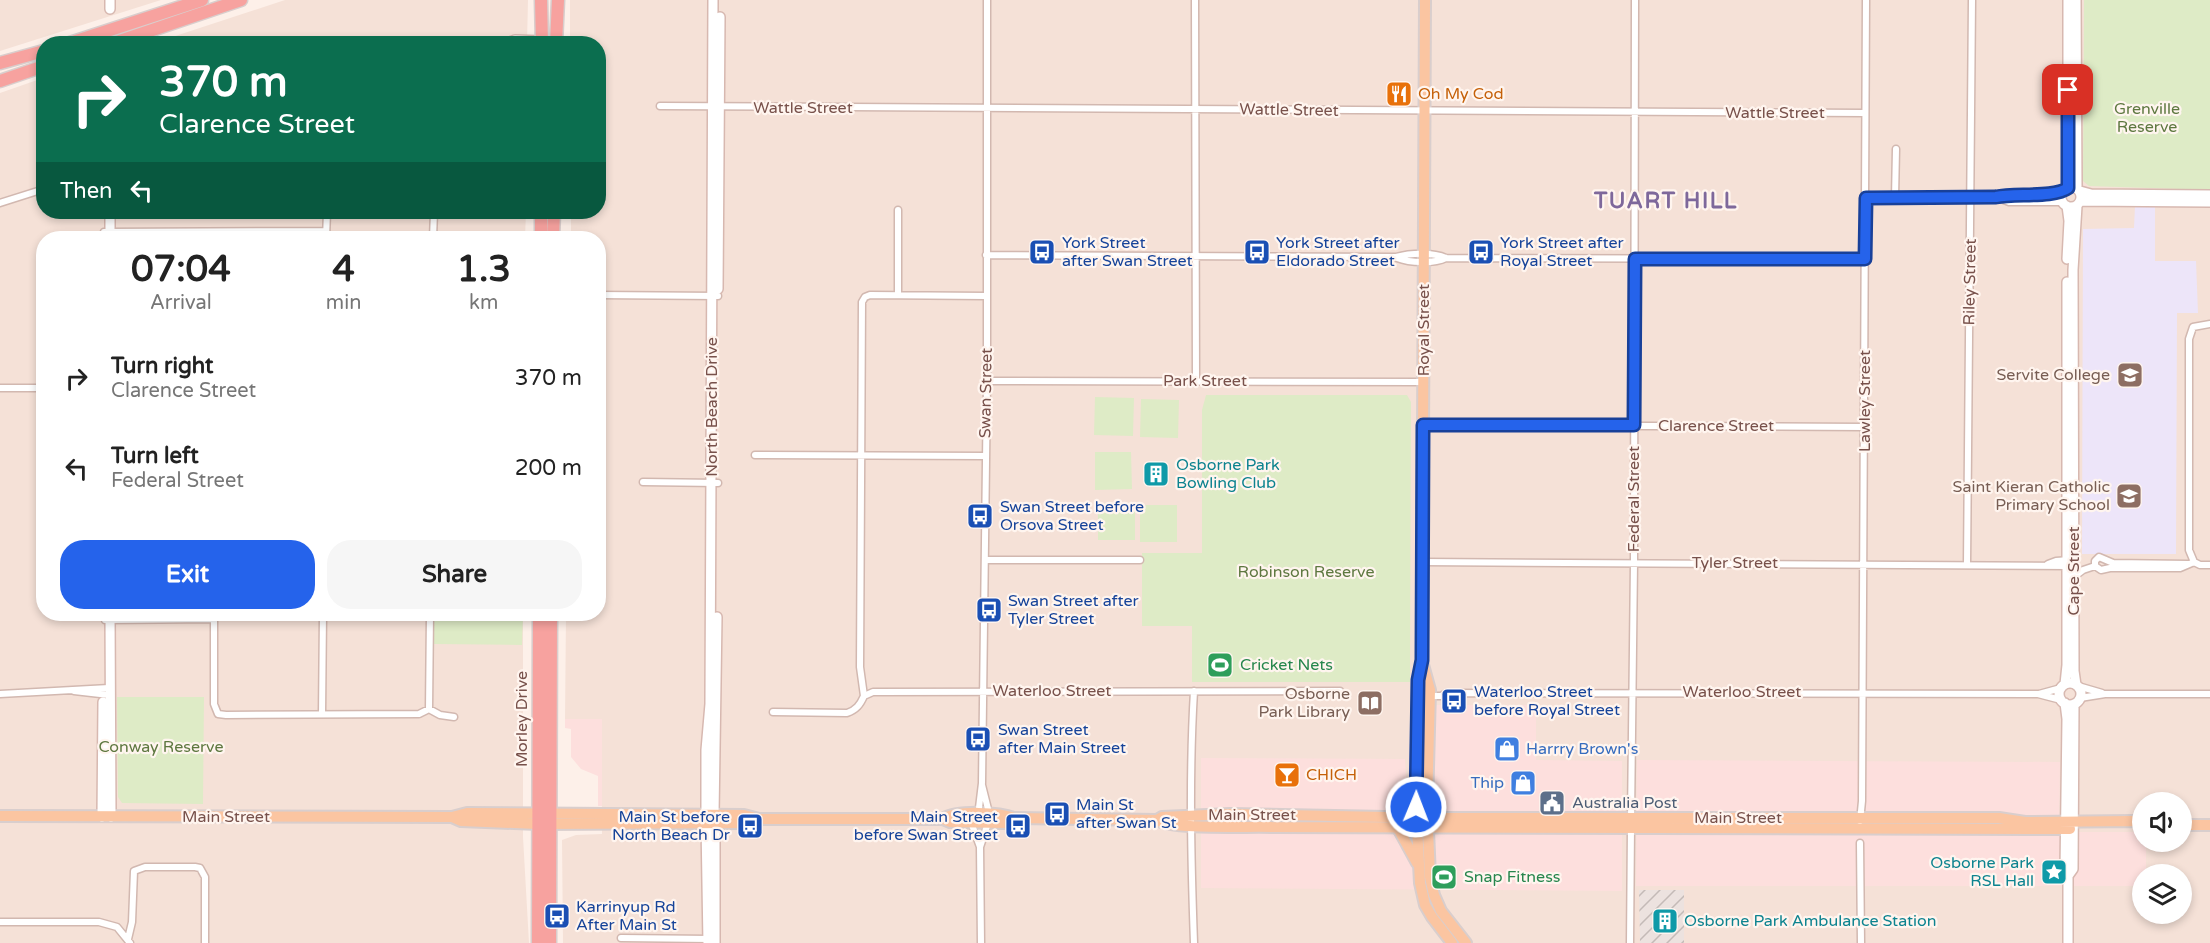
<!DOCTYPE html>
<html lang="en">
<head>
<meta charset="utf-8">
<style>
	body { margin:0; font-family:"Varela Round",sans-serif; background:#f6f6f6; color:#222; height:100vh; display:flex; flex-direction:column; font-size:22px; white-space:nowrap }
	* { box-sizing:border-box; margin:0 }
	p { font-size:20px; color:#767676 }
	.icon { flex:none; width:33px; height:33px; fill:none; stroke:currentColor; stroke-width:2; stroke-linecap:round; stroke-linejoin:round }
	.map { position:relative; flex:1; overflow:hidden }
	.drawer { position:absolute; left:36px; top:231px; width:570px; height:390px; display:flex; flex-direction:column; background:#fff; border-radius:24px; box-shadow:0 3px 9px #0003 }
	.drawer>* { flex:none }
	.hud { position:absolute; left:36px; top:36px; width:570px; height:183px; border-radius:24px; box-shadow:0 3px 9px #0003; background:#0b6e4f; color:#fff; overflow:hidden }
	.buttons { position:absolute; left:2132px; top:792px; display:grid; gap:12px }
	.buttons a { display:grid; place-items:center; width:60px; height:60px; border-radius:50%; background:#fff; box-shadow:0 3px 9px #0003; font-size:30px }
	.pin { position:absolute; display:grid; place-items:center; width:51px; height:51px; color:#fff; margin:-26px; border-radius:12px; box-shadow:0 3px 9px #0006 }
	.me { position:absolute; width:66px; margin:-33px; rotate:1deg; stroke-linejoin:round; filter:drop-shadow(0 0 4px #0008) }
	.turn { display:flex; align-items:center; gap:21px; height:126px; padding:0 24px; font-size:27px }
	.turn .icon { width:78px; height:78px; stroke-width:2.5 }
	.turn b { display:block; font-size:42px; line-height:51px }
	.then { display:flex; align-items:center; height:57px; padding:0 24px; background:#0003; gap:12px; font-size:22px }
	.eta { display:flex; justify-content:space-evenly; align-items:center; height:102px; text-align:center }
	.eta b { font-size:36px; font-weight:700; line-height:42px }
	.cta { display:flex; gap:12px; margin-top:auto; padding:12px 24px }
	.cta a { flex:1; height:69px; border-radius:24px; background:#2563eb; color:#fff; font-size:24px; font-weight:700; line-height:69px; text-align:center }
	.cta a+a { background:#f6f6f6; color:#222 }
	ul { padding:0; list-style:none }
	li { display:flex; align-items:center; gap:18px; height:90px; padding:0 24px }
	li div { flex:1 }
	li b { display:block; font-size:22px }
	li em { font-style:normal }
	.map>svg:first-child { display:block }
	.residential { fill:#f5e1d7; fill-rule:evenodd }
	.commercial { fill:#fddfdd }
	.industrial { fill:url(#industrial-furrows) }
	.education { fill:#ede5f9 }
	.green { fill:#deebc6 }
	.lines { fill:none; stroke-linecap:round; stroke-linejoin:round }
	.street-casing { stroke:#d2b8b0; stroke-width:9 }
	.secondary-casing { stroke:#d7b8b0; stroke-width:12 }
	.primary-casing { stroke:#d9cecd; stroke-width:14 }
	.highway-casing { stroke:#d9cecd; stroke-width:15 }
	.street { stroke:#fff; stroke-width:6 }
	.secondary { stroke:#fff; stroke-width:9 }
	.primary { stroke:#fbc5a1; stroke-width:10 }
	.highway { stroke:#f7a29f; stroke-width:12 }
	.route-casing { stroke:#184099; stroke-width:15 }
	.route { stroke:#2563eb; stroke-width:10 }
	.labels { text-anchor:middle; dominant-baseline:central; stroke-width:4.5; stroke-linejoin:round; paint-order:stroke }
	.food-label { font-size:16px; fill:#c56008; stroke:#fff5ef; text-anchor:start }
	.street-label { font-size:16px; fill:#78514b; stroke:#fff5ef }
	.park-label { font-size:16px; fill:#5e7840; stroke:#fff5ef }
	.transit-label { font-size:16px; fill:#164399; stroke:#fff5ef; text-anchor:start }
	.education-label { font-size:16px; fill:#785e54; stroke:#fff5ef; text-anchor:end }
	.culture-label { font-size:16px; fill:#0d838f; stroke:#fff5ef; text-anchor:start }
	.leisure-label { font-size:16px; fill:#27864d; stroke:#fff5ef; text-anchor:start }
	.shop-label { font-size:16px; fill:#366cbe; stroke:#fff5ef; text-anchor:start }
	.service-label { font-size:16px; fill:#4e5e75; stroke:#fff5ef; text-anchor:start }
	.district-label { font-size:22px; font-weight:bold; letter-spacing:1.5px; fill:#7e689b; stroke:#fff5ef }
</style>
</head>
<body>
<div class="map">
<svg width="2210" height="943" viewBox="0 0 2210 943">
	<defs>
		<pattern id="industrial-furrows" width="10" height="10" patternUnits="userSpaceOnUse" patternTransform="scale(1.5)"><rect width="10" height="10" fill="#ece2df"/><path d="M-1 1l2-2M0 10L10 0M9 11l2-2" fill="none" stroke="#c4bab7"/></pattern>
	</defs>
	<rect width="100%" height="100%" fill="#fdf0e9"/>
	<path class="residential" d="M0 0H161L0 51Z
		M285 0H528L527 43 151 44Z
		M570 0H2210V943H563L562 840 576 835 602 834V719H565L566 614H598V238H571V212H598V44L570 43ZM2142 802H2181V842H2142ZM2142 874H2181V914H2142Z
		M43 78 44 212H526L525 238H44V614H523V837L529 943H0V93Z"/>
	<path class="commercial" d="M1432 705H1536V760L1622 761V891L1201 888V758L1405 759 1408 813H1430Z
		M565 719H602V806H598V776L581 769 571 757V729L565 728Z
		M1637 760 2060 762 2059 832H2142V842H2146V874H2142V886H1636Z"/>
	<path class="industrial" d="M1639 890H1684V943H1640Z"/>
	<path class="education" d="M2135 206H2155V261H2196L2198 313H2177L2176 554H2082L2083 229 2134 228Z"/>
	<path class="green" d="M2084 0H2210V190L2089 186 2083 181Z
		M1206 395H1407L1411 402 1410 682H1192V626H1142V553H1202V410Z
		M1095 397 1134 398 1133 436 1094 435Z
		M1141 399 1179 400 1178 438 1140 437Z
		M1095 452H1131L1132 489 1095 490Z
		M1098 503H1135V540H1098Z
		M1140 505H1177V542H1140Z
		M433 614H523L522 645 433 644Z
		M117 697H204L203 804 122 803 118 797Z"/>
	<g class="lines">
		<defs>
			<path id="street" d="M1195 0 1196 381
				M660 106 1865 113
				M1996 197 2010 194 2030 195 2062 192
				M1866 198 1971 196 1996 197 2009 202H2062
				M1895 198 1896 149
				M0 203 44 189
				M898 210V295
				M104 232 326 231
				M326 238 327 212
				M433 238 434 212
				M986 255 1396 257C1410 253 1433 252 1446 258L1865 259
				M1397 258C1410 263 1434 264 1446 258
				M598 295 718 296
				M987 381 1424 382
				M0 388H44
				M1423 425 1865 427
				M755 455 985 456
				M643 482 718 483
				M985 560H1140
				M1422 562 2069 566
				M2194 562 2189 550V339L2193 327 2210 324
				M1967 564 1972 0
				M2048 564 2056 561 2070 560
				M2095 566V561L2099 557 2113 563 2188 564
				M2075 576 2083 570 2095 566 2101 570 2110 568H2180L2194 562 2200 565H2210
				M214 614V704L218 714 226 715 419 714 429 709 440 715 454 717
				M105 620 214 619
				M2078 686 2102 693
				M74 691 109 695
				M0 694 109 688
				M2039 694 2061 688
				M864 696 860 667 862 302 865 297 870 295 986 296
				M1419 696H1441L1446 693 2038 694 2061 700
				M2080 698 2105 694H2210
				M429 709 430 614
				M773 712 847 713C856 710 860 705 864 696L873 692 1340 691
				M322 714 323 614
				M982 785 989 813
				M978 816 982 783 987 381V0
				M1631 818 1634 562 1635 0
				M1860 821 1862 801 1866 0
				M971 822 980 847 981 943
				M1860 843 1861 943
				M980 847 988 823
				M0 922H99L117 927 130 943
				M621 938 710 939
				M128 939 132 922 134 871 145 867H195L200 868 205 877V943
				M1194 943C1191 859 1189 775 1194 691
				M1630 943 1631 827"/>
			<path id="secondary" d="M2076 0 2077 188
				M110 9V0
				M505 44 515 40 542 41
				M2061 197a10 10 0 1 1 20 0a10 10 0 1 1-20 0Z
				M2068 188V0
				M2080 191 2091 194 2210 195
				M2081 201 2210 202
				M2067 206 2069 221 2067 259
				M110 238V212
				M718 289 720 17
				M110 614 111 817
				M2059 694a11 11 0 1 1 22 0a11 11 0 1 1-22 0Z
				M2065 684 2067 665V282
				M2076 685 2074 671 2073 270 2077 206
				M2065 703 2067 719 2065 870 2068 876V943
				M706 815V750L710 704 713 0
				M714 815 717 617
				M102 817 103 702
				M706 824 708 943
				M715 824V943
				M2068 876 2073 869 2074 704"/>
			<path id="primary" d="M1425 0 1422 660 1418 680 1416 807 1420 883 1425 905 1432 917 1452 943
				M1422 661 1430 690 1427 807 1430 877 1434 895 1441 911 1466 943
				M0 816 452 817 467 813 744 815 759 819
				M452 817 461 821 538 824 744 823 759 819H943L950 822 1004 823 1014 818 1157 820 1162 817 1230 814 1438 818H1999L2025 822 2134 821 2142 825
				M943 819C957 810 999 812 1014 818
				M1157 820C1172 830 1249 826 1272 827L2070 829
				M2181 825H2210
				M1392 826 1399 830 1417 863"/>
			<path id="highway" d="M541 0 542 44
				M67 44 202 0
				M111 44 241 0
				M556 44 558 0
				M0 63 44 51
				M0 81 44 66
				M541 238V212
				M553 238 554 212
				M538 943 539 614
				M550 943 551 614"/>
		</defs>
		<use href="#street" class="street-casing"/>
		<use href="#secondary" class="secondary-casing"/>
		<use href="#primary" class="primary-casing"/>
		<use href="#highway" class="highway-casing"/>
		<use href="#street" class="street"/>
		<use href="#secondary" class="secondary"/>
		<use href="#primary" class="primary"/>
		<use href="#highway" class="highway"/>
	</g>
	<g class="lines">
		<defs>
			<path id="route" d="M1416 807 1418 680 1422 660 1423 425H1634L1635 259H1865L1866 198 1996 197C2015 193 2054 198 2068 188V90"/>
		</defs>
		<use href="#route" class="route-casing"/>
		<use href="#route" class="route"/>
	</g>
	<defs>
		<symbol id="restaurant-square" viewBox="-11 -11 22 22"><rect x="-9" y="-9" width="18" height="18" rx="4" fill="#e8710a" stroke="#fff5ef"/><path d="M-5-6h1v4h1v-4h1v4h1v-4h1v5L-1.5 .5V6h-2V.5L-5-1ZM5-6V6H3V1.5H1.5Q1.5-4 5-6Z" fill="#fff"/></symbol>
		<symbol id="bus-square" viewBox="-11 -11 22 22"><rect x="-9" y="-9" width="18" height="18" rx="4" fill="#1a4fb4" stroke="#fff5ef"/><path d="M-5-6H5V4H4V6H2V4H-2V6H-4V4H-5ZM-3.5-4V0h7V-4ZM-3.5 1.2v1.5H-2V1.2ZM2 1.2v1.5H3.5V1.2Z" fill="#fff"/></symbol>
		<symbol id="school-square" viewBox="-11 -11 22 22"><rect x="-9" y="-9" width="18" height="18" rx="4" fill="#8d6e63" stroke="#fff5ef"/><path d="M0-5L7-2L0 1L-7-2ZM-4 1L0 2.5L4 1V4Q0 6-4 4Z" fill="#fff"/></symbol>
		<symbol id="building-square" viewBox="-11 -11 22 22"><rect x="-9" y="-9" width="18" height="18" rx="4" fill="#0f9aa8" stroke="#fff5ef"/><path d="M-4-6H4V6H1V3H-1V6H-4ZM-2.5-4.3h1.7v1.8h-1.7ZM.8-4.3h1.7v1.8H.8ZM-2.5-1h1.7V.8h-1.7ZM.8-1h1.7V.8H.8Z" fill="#fff"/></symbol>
		<symbol id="stadium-square" viewBox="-11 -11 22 22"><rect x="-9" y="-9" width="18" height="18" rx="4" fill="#2e9e5b" stroke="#fff5ef"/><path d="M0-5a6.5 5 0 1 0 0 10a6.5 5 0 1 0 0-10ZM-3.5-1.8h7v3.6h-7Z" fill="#fff"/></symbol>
		<symbol id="library-square" viewBox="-11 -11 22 22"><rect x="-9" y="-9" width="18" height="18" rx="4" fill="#8d6e63" stroke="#fff5ef"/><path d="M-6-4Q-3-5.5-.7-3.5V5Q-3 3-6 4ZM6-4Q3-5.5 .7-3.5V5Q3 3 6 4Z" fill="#fff"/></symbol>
		<symbol id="shop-square" viewBox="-11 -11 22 22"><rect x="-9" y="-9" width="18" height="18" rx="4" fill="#3f7fe0" stroke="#fff5ef"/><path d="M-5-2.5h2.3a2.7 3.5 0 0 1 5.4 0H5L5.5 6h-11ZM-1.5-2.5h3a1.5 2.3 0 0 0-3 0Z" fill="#fff"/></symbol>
		<symbol id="bar-square" viewBox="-11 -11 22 22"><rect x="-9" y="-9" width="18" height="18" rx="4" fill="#e8710a" stroke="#fff5ef"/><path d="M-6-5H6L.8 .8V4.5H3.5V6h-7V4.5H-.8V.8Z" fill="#fff"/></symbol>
		<symbol id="civic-square" viewBox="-11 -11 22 22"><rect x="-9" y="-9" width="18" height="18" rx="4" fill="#5c6f8a" stroke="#fff5ef"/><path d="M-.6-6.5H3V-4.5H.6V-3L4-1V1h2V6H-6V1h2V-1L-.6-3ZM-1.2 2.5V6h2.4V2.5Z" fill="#fff"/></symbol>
		<symbol id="sight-square" viewBox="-11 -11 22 22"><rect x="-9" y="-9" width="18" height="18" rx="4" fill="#0f9aa8" stroke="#fff5ef"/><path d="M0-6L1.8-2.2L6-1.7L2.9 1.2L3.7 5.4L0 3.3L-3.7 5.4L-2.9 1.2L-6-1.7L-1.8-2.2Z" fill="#fff"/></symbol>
	</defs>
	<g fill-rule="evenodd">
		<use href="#restaurant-square" x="1384" y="79" width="30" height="30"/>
		<use href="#bus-square" x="1027" y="237" width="30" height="30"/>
		<use href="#bus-square" x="1242" y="237" width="30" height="30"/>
		<use href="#bus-square" x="1466" y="237" width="30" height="30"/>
		<use href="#school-square" x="2115" y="360" width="30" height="30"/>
		<use href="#building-square" x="1141" y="459" width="30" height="30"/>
		<use href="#school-square" x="2114" y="481" width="30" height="30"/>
		<use href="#bus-square" x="965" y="501" width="30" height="30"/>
		<use href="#bus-square" x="974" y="595" width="30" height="30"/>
		<use href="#stadium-square" x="1205" y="650" width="30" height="30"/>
		<use href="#bus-square" x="1439" y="686" width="30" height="30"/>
		<use href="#library-square" x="1355" y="688" width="30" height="30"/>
		<use href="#bus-square" x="963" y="724" width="30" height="30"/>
		<use href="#shop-square" x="1492" y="734" width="30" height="30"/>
		<use href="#bar-square" x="1272" y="760" width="30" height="30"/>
		<use href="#shop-square" x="1508" y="768" width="30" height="30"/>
		<use href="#civic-square" x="1537" y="788" width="30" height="30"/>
		<use href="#bus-square" x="1042" y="799" width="30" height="30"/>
		<use href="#bus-square" x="735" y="811" width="30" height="30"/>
		<use href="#bus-square" x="1003" y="811" width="30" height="30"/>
		<use href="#sight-square" x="2039" y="857" width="30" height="30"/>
		<use href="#stadium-square" x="1429" y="862" width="30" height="30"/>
		<use href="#bus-square" x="542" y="901" width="30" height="30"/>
		<use href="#building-square" x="1650" y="906" width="30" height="30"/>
	</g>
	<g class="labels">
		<g class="food-label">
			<text x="1418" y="94">Oh My Cod</text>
			<text x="1306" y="775">CHICH</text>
		</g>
		<g class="street-label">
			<text x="803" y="108">Wattle Street</text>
			<text transform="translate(1289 110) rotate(1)">Wattle Street</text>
			<text x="1775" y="113">Wattle Street</text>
			<text transform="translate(1970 282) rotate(-89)">Riley Street</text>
			<text transform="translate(1424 330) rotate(-90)">Royal Street</text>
			<text x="1205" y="381">Park Street</text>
			<text transform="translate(986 393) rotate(-89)">Swan Street</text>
			<text transform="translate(1865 401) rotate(-90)">Lawley Street</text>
			<text transform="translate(712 407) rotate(-90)">North Beach Drive</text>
			<text x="1716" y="426">Clarence Street</text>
			<text transform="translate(1634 499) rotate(-90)">Federal Street</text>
			<text x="1735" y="563">Tyler Street</text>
			<text transform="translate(2074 571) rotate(-90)">Cape Street</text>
			<text x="1052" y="691">Waterloo Street</text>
			<text x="1742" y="692">Waterloo Street</text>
			<text transform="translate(522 719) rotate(-90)">Morley Drive</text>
			<text x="1252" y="815">Main Street</text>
			<text x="226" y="817">Main Street</text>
			<text x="1738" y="818">Main Street</text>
		</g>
		<g class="park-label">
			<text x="2147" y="109">Grenville<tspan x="2147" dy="18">Reserve</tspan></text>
			<text x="1306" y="572">Robinson Reserve</text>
			<text x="161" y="747">Conway Reserve</text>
		</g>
		<g class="transit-label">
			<text x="1062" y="243">York Street<tspan x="1062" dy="18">after Swan Street</tspan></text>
			<text x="1276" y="243">York Street after<tspan x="1276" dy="18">Eldorado Street</tspan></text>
			<text x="1500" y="243">York Street after<tspan x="1500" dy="18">Royal Street</tspan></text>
			<text x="1000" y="507">Swan Street before<tspan x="1000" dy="18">Orsova Street</tspan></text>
			<text x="1008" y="601">Swan Street after<tspan x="1008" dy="18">Tyler Street</tspan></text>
			<text x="1474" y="692">Waterloo Street<tspan x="1474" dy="18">before Royal Street</tspan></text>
			<text x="998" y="730">Swan Street<tspan x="998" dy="18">after Main Street</tspan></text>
			<text x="1076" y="805">Main St<tspan x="1076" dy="18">after Swan St</tspan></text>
			<text x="730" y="817" text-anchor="end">Main St before<tspan x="730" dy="18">North Beach Dr</tspan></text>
			<text x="998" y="817" text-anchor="end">Main Street<tspan x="998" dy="18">before Swan Street</tspan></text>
			<text x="576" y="907">Karrinyup Rd<tspan x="576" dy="18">After Main St</tspan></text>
		</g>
		<g class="education-label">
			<text x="2110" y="375">Servite College</text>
			<text x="2110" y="487">Saint Kieran Catholic<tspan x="2110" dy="18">Primary School</tspan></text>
			<text x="1350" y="694">Osborne<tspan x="1350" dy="18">Park Library</tspan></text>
		</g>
		<g class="culture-label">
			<text x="1176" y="465">Osborne Park<tspan x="1176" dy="18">Bowling Club</tspan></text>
			<text x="2034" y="863" text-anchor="end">Osborne Park<tspan x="2034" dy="18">RSL Hall</tspan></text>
			<text x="1684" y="921">Osborne Park Ambulance Station</text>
		</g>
		<g class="leisure-label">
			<text x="1240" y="665">Cricket Nets</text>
			<text x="1464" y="877">Snap Fitness</text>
		</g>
		<g class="shop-label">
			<text x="1526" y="749">Harrry Brown's</text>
			<text x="1504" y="783" text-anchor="end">Thip</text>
		</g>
		<g class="service-label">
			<text x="1572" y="803">Australia Post</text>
		</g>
		<g class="district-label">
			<text x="1666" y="201">TUART HILL</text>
		</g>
	</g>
</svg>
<div class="buttons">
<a><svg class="icon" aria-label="sound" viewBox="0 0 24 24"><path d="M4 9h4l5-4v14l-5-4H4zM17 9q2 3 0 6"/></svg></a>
<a><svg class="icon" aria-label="layers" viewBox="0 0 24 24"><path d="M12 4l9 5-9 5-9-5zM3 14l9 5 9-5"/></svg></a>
</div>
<div class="pin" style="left:2068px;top:90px;background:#d93025"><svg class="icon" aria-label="arrive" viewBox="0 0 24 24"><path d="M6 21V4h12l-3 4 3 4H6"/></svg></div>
<svg class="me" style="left:1416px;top:807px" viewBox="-20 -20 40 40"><circle r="17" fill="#2563eb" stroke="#fff" stroke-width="3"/><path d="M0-11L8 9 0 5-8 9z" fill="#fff"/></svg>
<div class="hud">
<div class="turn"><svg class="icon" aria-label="right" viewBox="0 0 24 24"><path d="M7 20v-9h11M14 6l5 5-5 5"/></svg><div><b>370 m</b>Clarence Street</div></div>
<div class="then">Then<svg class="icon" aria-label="left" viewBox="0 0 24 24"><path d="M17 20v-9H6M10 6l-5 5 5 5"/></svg></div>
</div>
<section class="drawer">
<div class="eta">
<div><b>07:04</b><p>Arrival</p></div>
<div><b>4</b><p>min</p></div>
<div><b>1.3</b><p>km</p></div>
</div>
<ul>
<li><svg class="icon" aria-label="right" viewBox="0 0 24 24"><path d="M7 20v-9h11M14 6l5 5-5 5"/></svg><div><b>Turn right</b><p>Clarence Street</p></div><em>370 m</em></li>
<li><svg class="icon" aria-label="left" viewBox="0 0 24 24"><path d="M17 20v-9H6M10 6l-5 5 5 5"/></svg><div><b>Turn left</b><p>Federal Street</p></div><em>200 m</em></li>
</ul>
<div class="cta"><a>Exit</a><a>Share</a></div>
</section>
</div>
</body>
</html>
